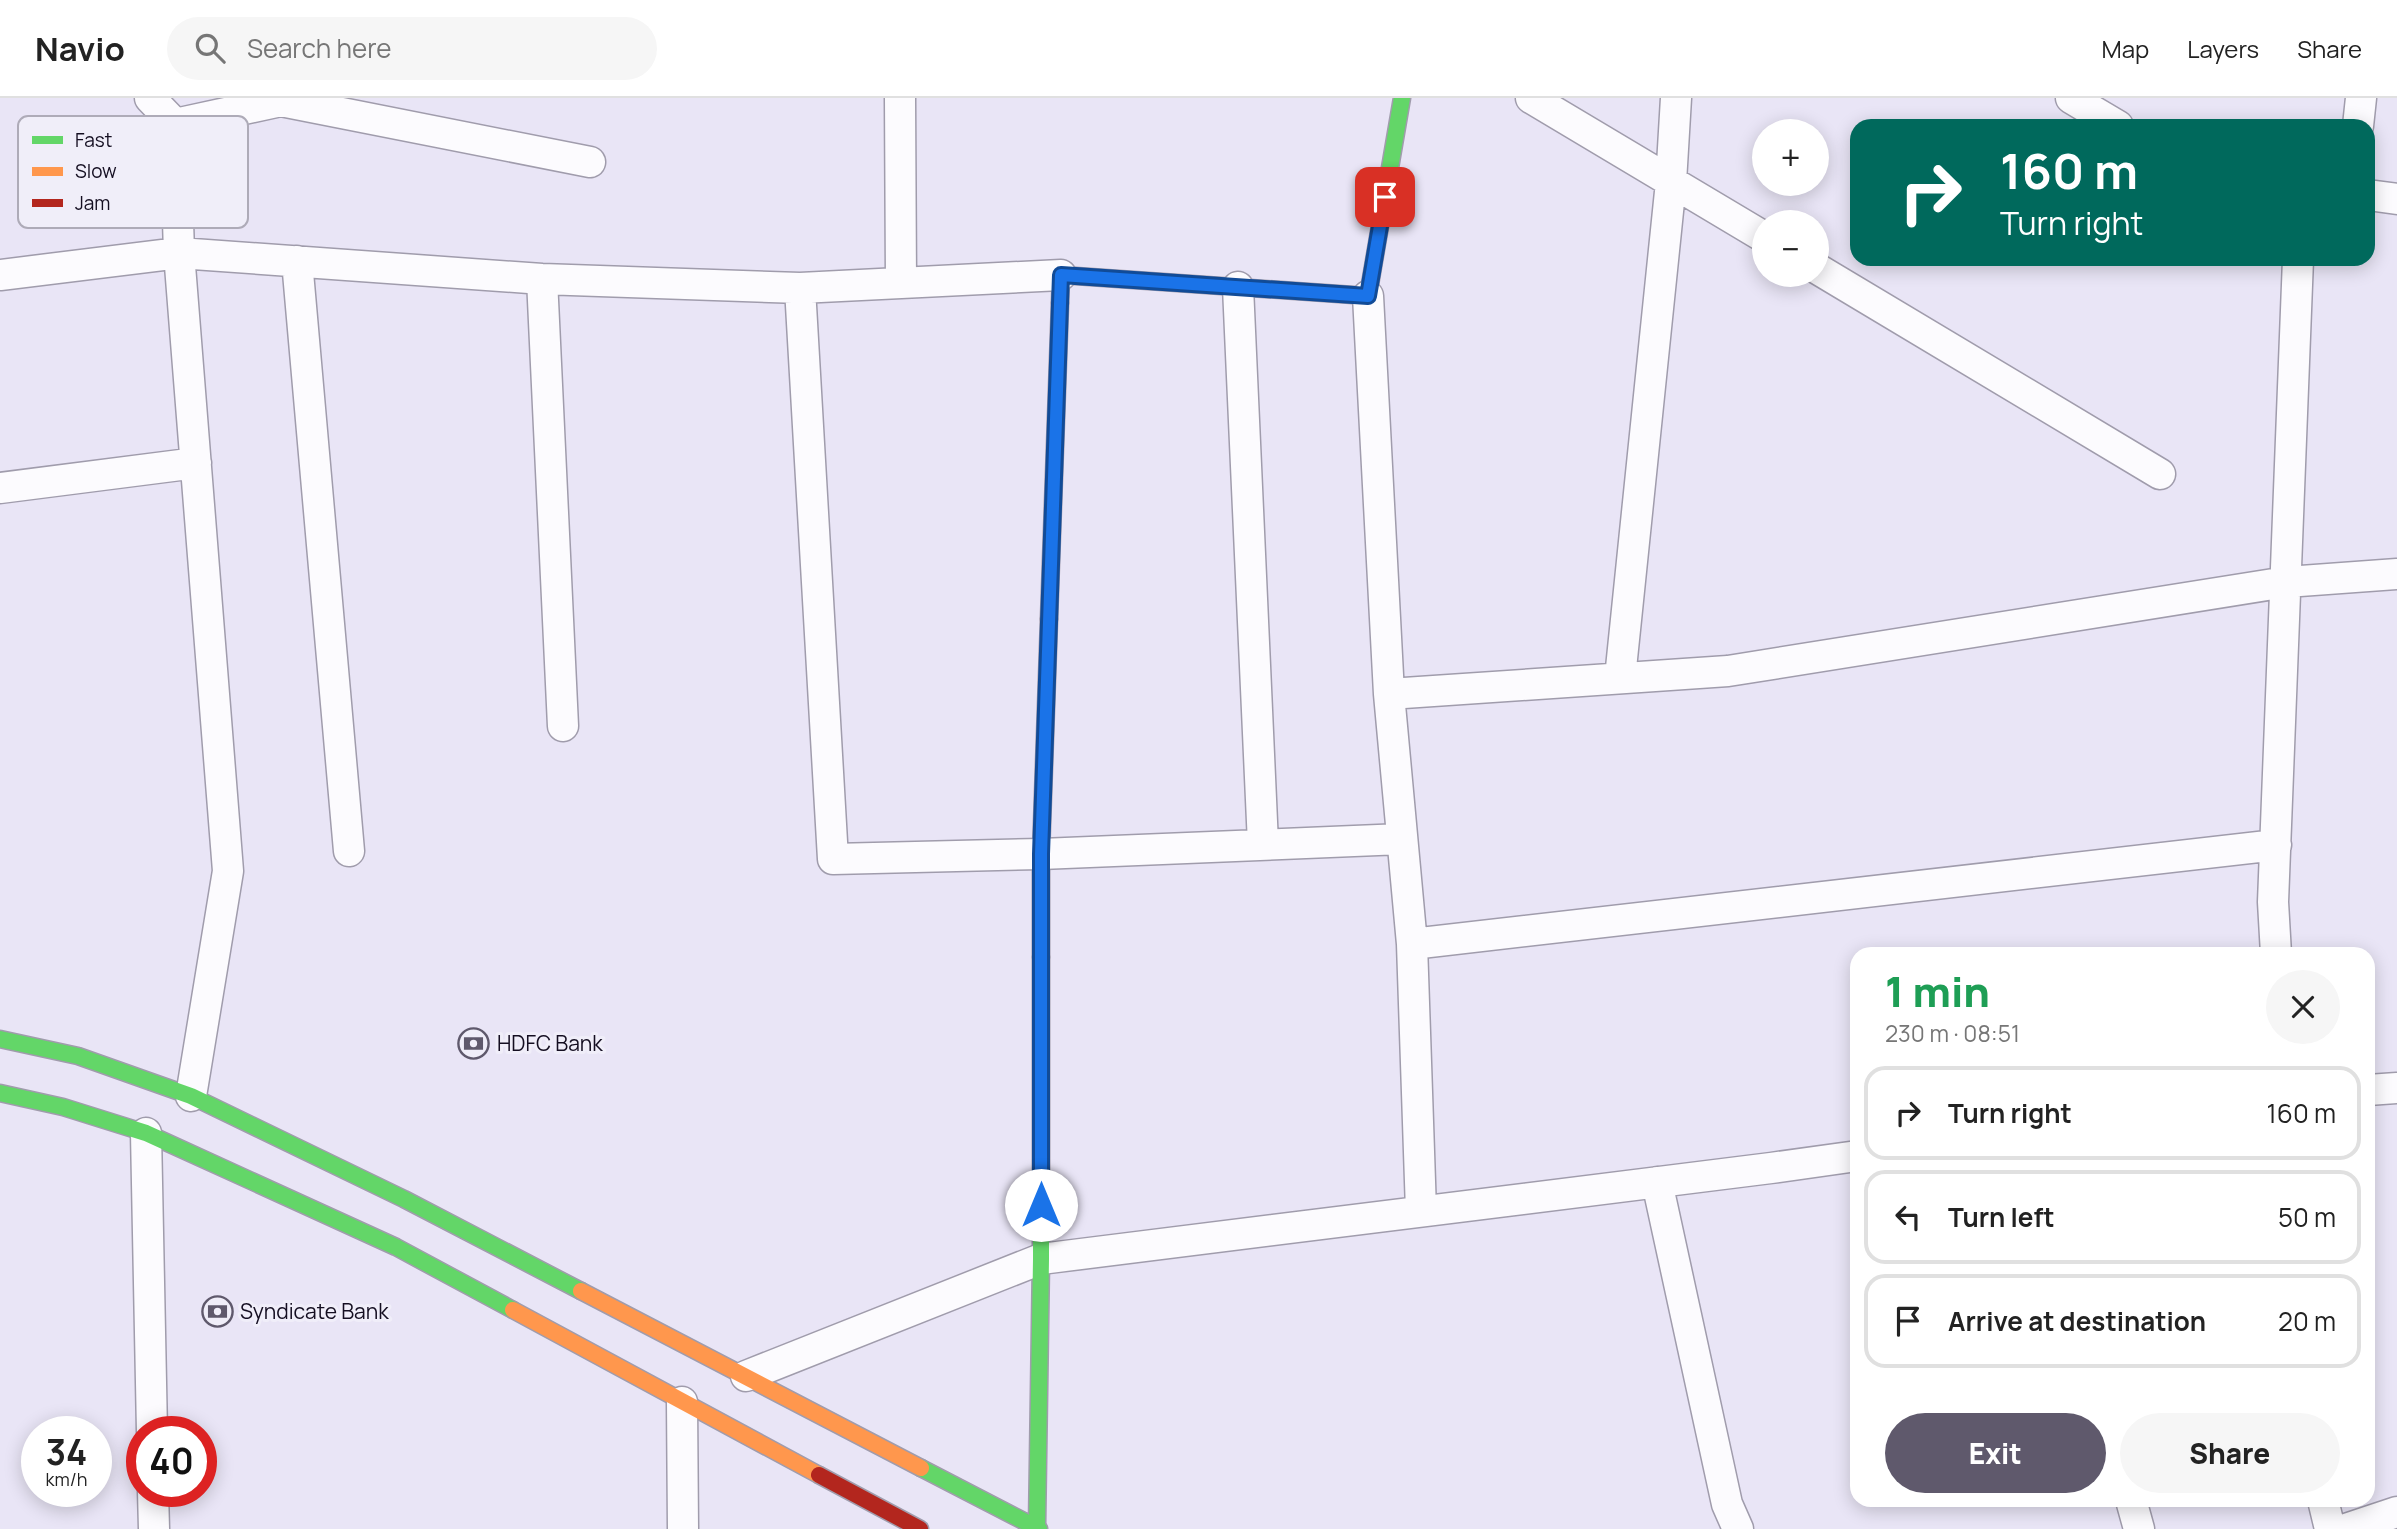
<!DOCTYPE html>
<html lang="en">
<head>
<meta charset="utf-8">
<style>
	body { margin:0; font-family:Manrope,sans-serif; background:#f6f6f6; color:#222; height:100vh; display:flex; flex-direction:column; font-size:26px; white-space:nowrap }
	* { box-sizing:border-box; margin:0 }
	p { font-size:23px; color:#767676 }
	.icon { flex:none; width:38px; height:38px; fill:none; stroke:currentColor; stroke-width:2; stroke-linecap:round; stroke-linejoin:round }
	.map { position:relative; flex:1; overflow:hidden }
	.side { position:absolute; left:1850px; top:849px; width:525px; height:560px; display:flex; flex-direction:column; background:#fff; border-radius:21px; box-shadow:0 4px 18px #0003 }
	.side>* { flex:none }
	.top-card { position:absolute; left:1850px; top:21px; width:525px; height:147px; border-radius:21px; box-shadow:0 4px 18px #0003; background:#00695c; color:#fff; overflow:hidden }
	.fabs { position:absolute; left:1752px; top:21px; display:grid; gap:14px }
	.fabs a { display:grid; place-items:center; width:77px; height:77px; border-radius:50%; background:#fff; box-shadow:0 4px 18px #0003; font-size:35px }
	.speed { position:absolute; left:21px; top:1318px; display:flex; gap:14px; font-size:35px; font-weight:700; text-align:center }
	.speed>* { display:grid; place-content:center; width:91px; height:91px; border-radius:50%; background:#fff; box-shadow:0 4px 18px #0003; line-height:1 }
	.speed small { font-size:18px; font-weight:400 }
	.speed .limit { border:10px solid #d22; background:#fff; color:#111 }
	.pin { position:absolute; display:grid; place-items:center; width:60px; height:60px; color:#fff; margin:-30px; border-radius:14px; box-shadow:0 4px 10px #0006 }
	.me { position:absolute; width:77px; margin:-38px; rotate:0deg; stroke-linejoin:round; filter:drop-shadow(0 0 5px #0008) }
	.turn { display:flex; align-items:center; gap:24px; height:147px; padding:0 35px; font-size:32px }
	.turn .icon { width:91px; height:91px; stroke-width:2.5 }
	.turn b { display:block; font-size:49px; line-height:60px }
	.round { display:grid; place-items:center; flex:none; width:74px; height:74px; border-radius:37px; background:#f6f6f6 }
	.headline { display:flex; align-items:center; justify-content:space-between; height:119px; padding:0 35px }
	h1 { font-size:42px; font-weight:800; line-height:52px; color:#1e9e55 }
	.action { display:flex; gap:14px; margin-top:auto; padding:14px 35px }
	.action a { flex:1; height:80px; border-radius:42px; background:#5f596c; color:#fff; font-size:28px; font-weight:800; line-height:80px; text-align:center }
	.action a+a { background:#f6f6f6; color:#222 }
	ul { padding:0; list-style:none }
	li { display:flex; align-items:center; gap:21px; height:94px; margin:0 14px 10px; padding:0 21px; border:4px solid #e0e0e0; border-radius:21px }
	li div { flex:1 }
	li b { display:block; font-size:26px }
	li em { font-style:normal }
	header { display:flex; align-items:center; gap:42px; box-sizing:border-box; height:98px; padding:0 35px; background:#fff; border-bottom:2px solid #e0e0e0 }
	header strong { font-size:33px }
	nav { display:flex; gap:38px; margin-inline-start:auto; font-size:24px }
	.search { width:490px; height:63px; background:#f6f6f6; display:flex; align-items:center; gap:18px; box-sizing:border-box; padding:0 24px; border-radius:38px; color:#767676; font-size:26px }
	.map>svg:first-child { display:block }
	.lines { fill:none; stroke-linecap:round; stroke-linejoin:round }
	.street-casing { stroke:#a09cac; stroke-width:33 }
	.fast-casing { stroke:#a09cac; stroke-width:19 }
	.slow-casing { stroke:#a09cac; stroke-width:19 }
	.jam-casing { stroke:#a09cac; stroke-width:19 }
	.street { stroke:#fcfbfe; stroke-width:30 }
	.fast { stroke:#63d668; stroke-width:16 }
	.slow { stroke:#ff974d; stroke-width:16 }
	.jam { stroke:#b3261e; stroke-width:16 }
	.route-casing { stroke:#114b97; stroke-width:18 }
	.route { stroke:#1a73e8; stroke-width:12 }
	.labels { text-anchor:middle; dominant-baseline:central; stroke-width:6; stroke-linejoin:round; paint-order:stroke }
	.poi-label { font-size:21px; fill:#140e21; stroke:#f0eef9; text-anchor:start }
	.key { fill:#f0eef9; stroke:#aeabb8; stroke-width:2 }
	.key-label { font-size:19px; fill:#140e21 }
</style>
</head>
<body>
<header>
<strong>Navio</strong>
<div class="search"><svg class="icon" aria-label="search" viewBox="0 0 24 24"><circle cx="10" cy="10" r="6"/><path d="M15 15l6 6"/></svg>Search here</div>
<nav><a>Map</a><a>Layers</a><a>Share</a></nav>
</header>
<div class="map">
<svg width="2397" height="1431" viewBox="0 0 2397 1431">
	<rect width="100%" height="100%" fill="#e9e5f6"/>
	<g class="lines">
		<defs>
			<path id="street" d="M900 0 901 185
				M1531 0 1764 139
				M2071 0 2118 28
				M175 26 281 3 590 64
				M2358 28 2361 0
				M2368 97 2397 101
				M297 163 349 753
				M1816 170 2160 376
				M0 177 179 155 175 26 150 0
				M542 181 563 628
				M1238 189 1263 746
				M800 190 833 761 1041 756 1402 741
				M1368 198 1389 596 1728 573 2286 484 2397 476
				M0 390 196 365
				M1620 580 1671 84 1676 0
				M1389 596 1412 846 2276 747
				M1412 846 1421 1113
				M2276 856 2273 804 2298 161
				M2368 992 2397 990
				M191 998 228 773 179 155 542 181 800 190 1061 177
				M146 1035 152 1334
				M1657 1084 1727 1406 1738 1431
				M746 1278 1041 1161 1771 1070 1857 1058
				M682 1304 683 1431
				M153 1393 154 1431
				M2131 1402 2139 1431
				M2323 1402 2330 1431
				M2346 1431 2397 1414"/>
			<path id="fast" d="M1060 205 1061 177 1368 198 1402 0
				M0 941 78 958 191 998 404 1101 581 1193
				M0 995 63 1009 146 1035 396 1149 513 1212
				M921 1370 1039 1431
				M1037 1429 1041 1161V859"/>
			<path id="slow" d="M1041 859V756L1049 521
				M581 1193 921 1370
				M513 1212 819 1377"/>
			<path id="jam" d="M1049 521 1060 205
				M819 1377 920 1431"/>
		</defs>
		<use href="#street" class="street-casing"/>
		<use href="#fast" class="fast-casing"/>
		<use href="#slow" class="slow-casing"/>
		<use href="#jam" class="jam-casing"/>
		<use href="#street" class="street"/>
		<use href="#fast" class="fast"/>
		<use href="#slow" class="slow"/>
		<use href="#jam" class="jam"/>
	</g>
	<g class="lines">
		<defs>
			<path id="route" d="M1041 1107V756L1061 177 1368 198 1385 99"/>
		</defs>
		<use href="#route" class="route-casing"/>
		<use href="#route" class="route"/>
	</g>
	<defs>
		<symbol id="bank-ring" viewBox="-11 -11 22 22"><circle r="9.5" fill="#f0eef9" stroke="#5f596c" stroke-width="1.5"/><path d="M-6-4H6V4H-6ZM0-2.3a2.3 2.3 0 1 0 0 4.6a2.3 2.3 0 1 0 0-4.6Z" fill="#5f596c"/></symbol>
	</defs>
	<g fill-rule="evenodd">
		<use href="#bank-ring" x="456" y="928" width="35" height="35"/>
		<use href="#bank-ring" x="200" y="1196" width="35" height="35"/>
	</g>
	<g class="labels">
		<g class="poi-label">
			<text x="497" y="945">HDFC Bank</text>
			<text x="240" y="1213">Syndicate Bank</text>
		</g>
	</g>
	<rect x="18" y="18" width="230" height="112" rx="10" class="key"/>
	<rect x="32" y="38" width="31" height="8" fill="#63d668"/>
	<rect x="32" y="69" width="31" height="9" fill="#ff974d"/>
	<rect x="32" y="101" width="31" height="8" fill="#b3261e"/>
	<g class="key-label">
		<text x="75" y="49">Fast</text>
		<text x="75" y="80">Slow</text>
		<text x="75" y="112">Jam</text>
	</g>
</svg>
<div class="fabs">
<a>+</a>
<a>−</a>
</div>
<div class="speed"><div>34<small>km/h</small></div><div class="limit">40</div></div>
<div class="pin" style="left:1385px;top:99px;background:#d93025"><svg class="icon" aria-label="arrive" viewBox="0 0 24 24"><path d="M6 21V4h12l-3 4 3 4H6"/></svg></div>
<svg class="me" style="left:1041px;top:1107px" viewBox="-20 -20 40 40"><circle r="19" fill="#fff"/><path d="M0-13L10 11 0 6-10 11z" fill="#1a73e8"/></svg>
<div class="top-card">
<div class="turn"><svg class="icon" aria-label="right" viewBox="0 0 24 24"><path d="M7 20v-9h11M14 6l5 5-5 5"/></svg><div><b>160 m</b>Turn right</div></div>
</div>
<section class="side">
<div class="headline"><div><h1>1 min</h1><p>230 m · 08:51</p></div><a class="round"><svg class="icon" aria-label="close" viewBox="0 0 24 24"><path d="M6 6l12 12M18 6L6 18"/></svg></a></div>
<ul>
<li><svg class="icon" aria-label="right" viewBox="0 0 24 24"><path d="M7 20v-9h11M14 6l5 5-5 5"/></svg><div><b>Turn right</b></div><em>160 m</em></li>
<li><svg class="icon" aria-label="left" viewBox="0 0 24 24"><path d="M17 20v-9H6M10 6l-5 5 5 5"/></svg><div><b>Turn left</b></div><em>50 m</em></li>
<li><svg class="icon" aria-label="arrive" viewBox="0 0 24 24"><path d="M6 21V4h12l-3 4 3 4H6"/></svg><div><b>Arrive at destination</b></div><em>20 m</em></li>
</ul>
<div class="action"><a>Exit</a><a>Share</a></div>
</section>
</div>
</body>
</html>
